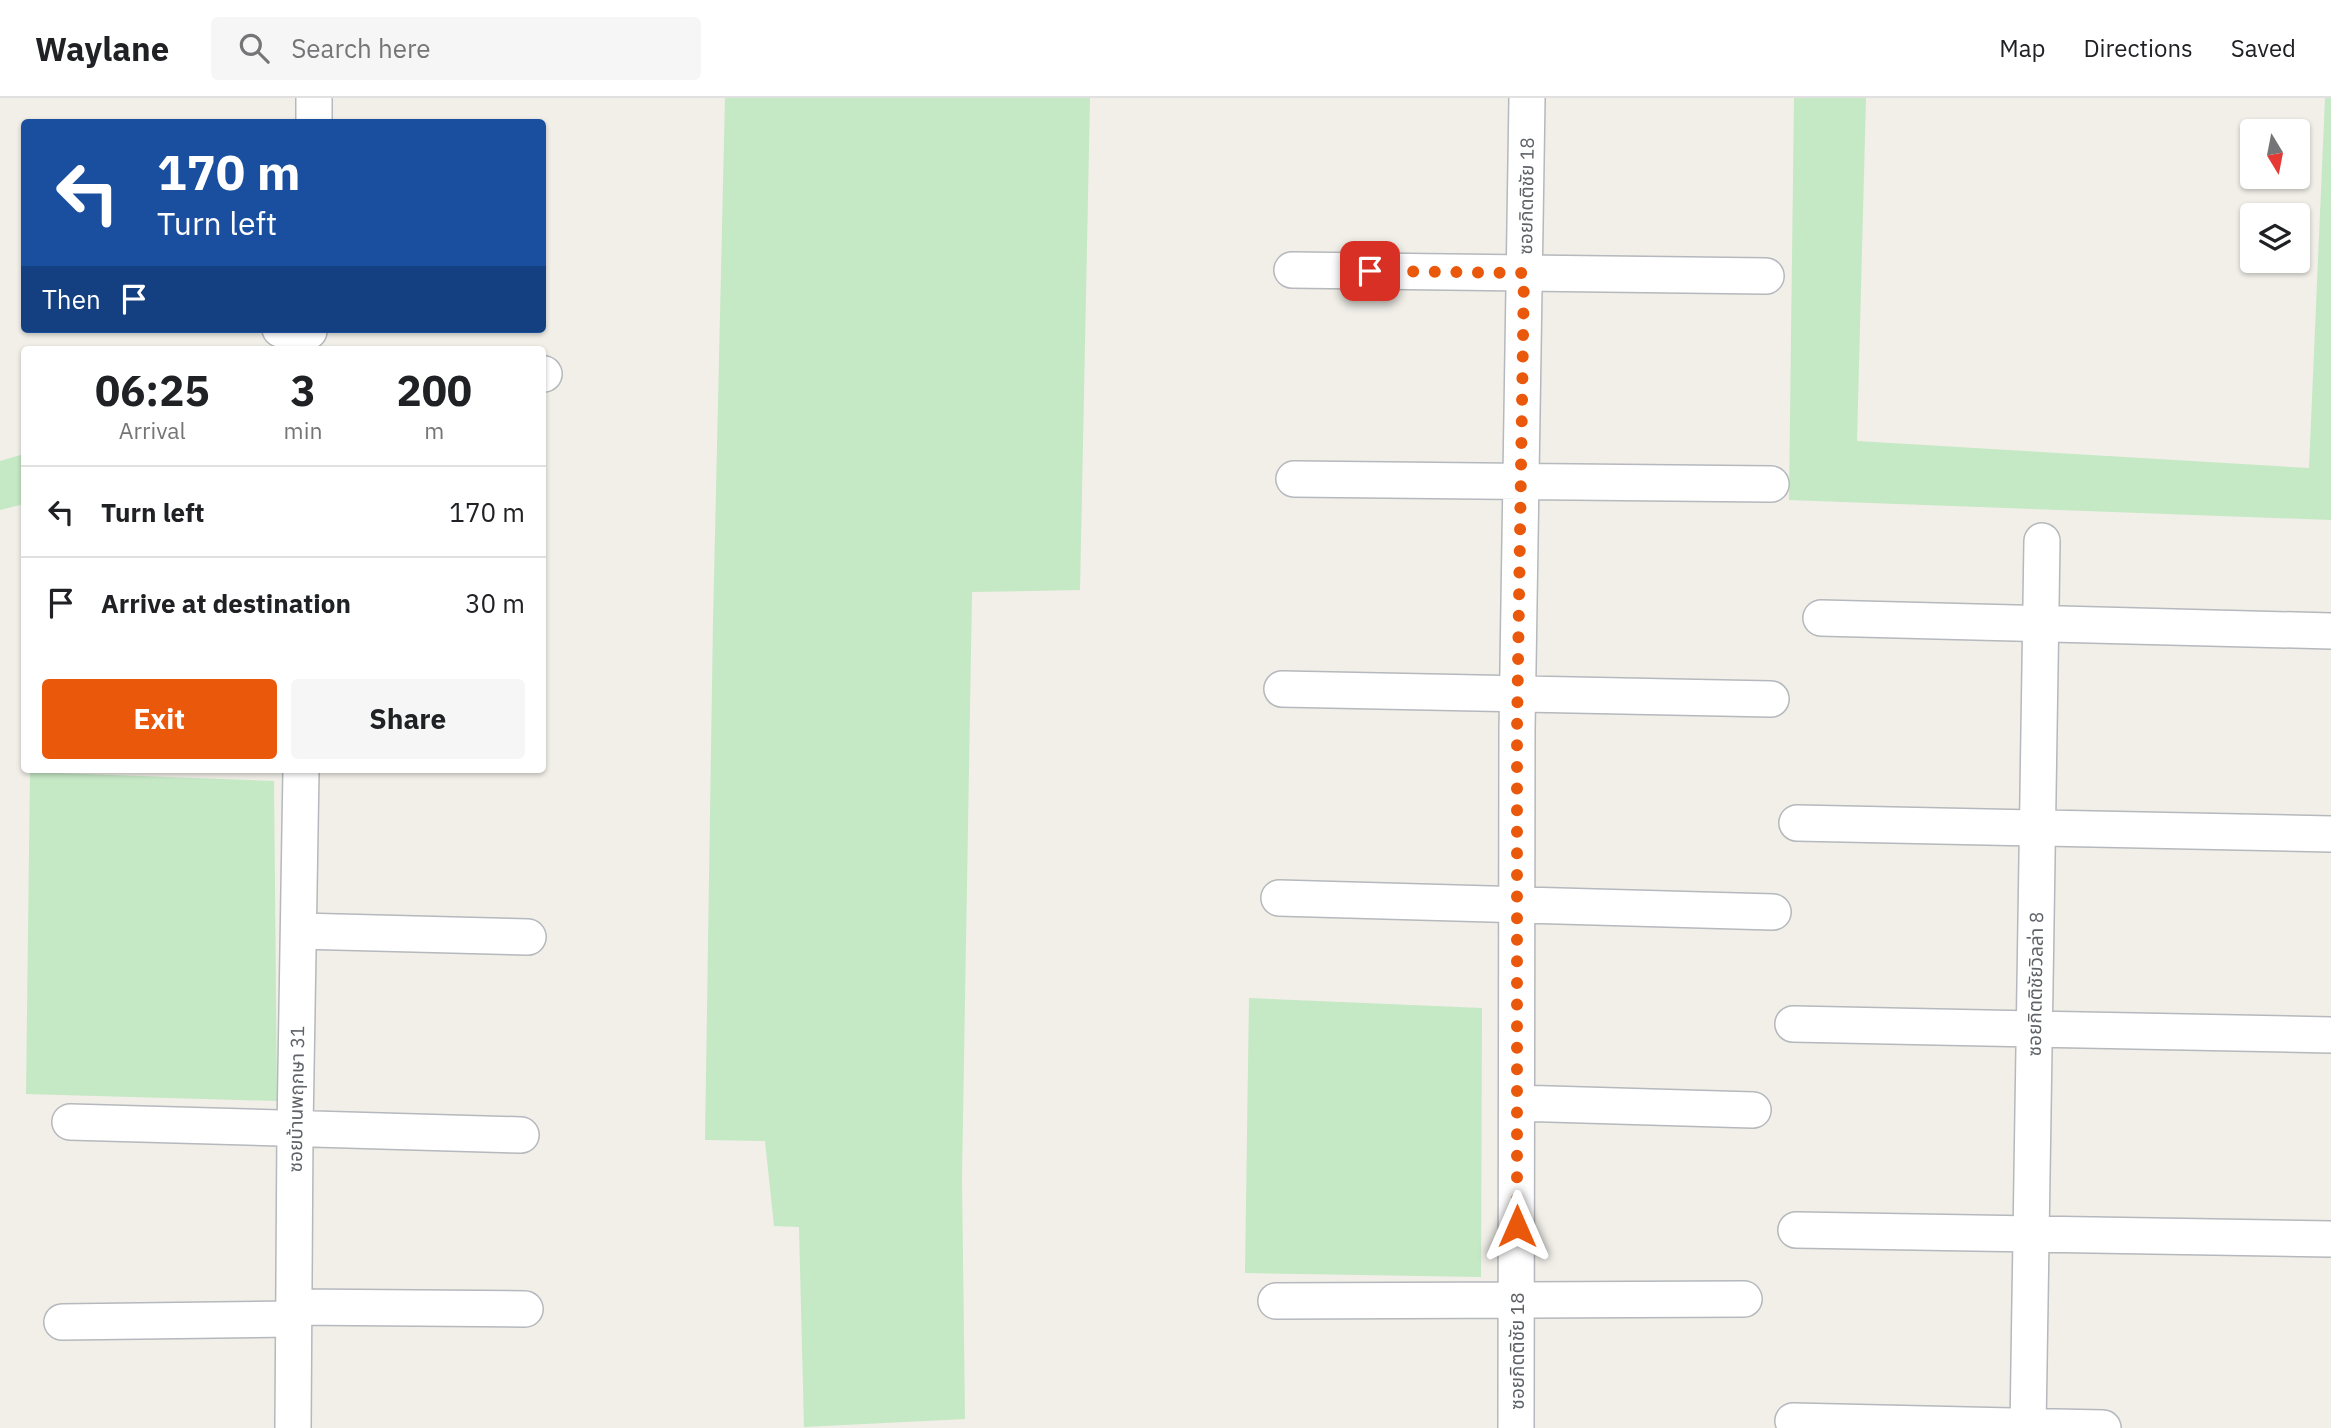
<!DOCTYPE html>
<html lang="en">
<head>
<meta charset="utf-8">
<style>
	body { margin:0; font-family:"IBM Plex Sans","Noto Sans Thai",sans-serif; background:#f6f6f6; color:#202124; height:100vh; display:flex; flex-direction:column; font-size:26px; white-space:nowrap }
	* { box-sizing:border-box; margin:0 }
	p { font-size:23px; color:#757577 }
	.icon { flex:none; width:38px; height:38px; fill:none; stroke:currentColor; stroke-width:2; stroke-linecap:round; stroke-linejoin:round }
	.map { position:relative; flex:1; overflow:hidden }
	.sheet { position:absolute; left:21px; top:248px; width:525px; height:427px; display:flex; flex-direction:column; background:#fff; border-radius:7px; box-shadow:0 2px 5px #0004 }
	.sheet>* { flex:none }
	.hud { position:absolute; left:21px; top:21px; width:525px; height:214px; border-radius:7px; box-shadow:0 2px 5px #0004; background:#1a4fa0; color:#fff; overflow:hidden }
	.needle { width:46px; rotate:170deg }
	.fabs { position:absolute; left:2240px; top:21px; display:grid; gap:14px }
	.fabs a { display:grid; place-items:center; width:70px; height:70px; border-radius:7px; background:#fff; box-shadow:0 2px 5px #0004; font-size:35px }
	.pin { position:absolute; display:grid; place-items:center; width:60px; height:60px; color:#fff; margin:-30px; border-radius:14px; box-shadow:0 4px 10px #0006 }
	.me { position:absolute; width:77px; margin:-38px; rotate:0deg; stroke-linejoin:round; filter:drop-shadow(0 0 5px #0008) }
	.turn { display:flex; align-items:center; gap:24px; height:147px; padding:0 21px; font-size:32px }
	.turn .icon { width:91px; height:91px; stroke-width:2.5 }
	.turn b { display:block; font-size:49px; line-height:60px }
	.then { display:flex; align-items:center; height:66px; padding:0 21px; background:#0003; gap:14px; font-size:26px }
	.eta { display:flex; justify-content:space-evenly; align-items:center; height:119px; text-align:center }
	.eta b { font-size:42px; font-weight:800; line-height:49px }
	.primary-button { display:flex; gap:14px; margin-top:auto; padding:14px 21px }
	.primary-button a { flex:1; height:80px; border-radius:7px; background:#ea580c; color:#fff; font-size:28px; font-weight:800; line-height:80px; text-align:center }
	.primary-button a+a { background:#f6f6f6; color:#202124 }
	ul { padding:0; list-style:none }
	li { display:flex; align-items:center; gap:21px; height:91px; padding:0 21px; border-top:2px solid #e0e0e0 }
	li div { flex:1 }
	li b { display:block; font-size:26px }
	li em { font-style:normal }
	header { display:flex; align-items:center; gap:42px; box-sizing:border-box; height:98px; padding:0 35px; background:#fff; border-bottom:2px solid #e0e0e0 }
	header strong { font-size:33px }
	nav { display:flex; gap:38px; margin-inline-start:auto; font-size:24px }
	.search { width:490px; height:63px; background:#f6f6f6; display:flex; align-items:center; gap:18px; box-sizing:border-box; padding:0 24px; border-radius:7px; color:#757577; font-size:26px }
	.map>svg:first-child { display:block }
	.green { fill:#c5e8c5 }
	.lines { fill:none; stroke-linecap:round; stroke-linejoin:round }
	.minor-casing { stroke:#b5b8bc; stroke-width:38 }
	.minor { stroke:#fff; stroke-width:35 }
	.route { stroke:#ea580c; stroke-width:12; stroke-dasharray:0 21.6 }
	.labels { text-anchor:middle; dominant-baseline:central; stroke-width:6; stroke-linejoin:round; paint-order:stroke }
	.street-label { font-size:19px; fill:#5f6368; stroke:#fff }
</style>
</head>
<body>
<header>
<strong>Waylane</strong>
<div class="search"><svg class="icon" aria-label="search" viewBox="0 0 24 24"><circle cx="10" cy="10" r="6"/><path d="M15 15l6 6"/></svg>Search here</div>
<nav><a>Map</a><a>Directions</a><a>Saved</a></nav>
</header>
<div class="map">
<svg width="2331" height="1330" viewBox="0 0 2331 1330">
	<rect width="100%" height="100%" fill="#f1efe8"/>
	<path class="green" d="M725 0H1090L1080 492 972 494 962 1079 965 1321 804 1329 799 1129 774 1128 765 1043 705 1042 713 523Z
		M1794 0H1866L1857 343 2309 370 2325 0H2331V422L1789 402Z
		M24 356V406L0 412V363Z
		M30 674 274 683 277 1003 26 996Z
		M1249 900 1482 910 1481 1179 1245 1175Z"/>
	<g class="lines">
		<defs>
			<path id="minor" d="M314 24V0
				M1292 172 1766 178
				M280 231 309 233
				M542 276H544
				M1294 381 1771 386
				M1821 520 2331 533
				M1282 591 1771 601
				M1797 725 2331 736
				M1279 800 1773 814
				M299 833 528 839
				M1793 926 2331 937
				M1517 1005 1753 1012
				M70 1024 521 1037
				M1796 1132 2330 1141
				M1276 1203 1744 1201
				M294 1209 525 1211
				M62 1224 294 1221
				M1793 1323 2103 1330
				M293 1330 295 1031 301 672
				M1516 1330 1517 632 1527 0
				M2028 1330 2042 443"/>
		</defs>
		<use href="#minor" class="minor-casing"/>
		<use href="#minor" class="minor"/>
	</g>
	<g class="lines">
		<path class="route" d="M1370 173 1524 175 1517 632V1128"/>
	</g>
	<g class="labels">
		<g class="street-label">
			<text transform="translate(1526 98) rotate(-89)">ซอยกิตติชัย 18</text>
			<text transform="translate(2035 886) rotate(-89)">ซอยกิตติชัยวิลล่า 8</text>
			<text transform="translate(296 1001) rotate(-89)">ซอยบ้านพฤกษา 31</text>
			<text transform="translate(1517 1253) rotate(-90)">ซอยกิตติชัย 18</text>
		</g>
	</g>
</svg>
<div class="fabs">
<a><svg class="needle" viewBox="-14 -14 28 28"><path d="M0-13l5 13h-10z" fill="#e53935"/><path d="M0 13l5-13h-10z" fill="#757577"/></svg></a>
<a><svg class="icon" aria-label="layers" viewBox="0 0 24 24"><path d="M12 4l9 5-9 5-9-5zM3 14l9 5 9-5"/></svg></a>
</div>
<div class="pin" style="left:1370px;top:173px;background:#d93025"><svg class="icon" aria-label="arrive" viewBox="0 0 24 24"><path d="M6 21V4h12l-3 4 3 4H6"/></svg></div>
<svg class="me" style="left:1517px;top:1128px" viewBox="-20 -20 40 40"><path d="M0-17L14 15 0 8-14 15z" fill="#ea580c" stroke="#fff" stroke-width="4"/></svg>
<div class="hud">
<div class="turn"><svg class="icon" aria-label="left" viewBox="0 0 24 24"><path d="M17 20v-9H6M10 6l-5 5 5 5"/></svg><div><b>170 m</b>Turn left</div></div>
<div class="then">Then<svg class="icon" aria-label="arrive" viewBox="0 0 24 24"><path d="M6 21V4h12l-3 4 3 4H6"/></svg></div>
</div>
<section class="sheet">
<div class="eta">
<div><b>06:25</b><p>Arrival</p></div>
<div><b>3</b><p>min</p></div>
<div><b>200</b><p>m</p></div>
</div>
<ul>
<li><svg class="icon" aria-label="left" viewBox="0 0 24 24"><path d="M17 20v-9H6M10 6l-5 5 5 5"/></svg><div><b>Turn left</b></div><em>170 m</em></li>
<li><svg class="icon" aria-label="arrive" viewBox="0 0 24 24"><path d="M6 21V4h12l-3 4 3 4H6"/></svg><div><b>Arrive at destination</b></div><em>30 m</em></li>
</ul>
<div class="primary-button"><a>Exit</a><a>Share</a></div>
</section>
</div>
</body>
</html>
